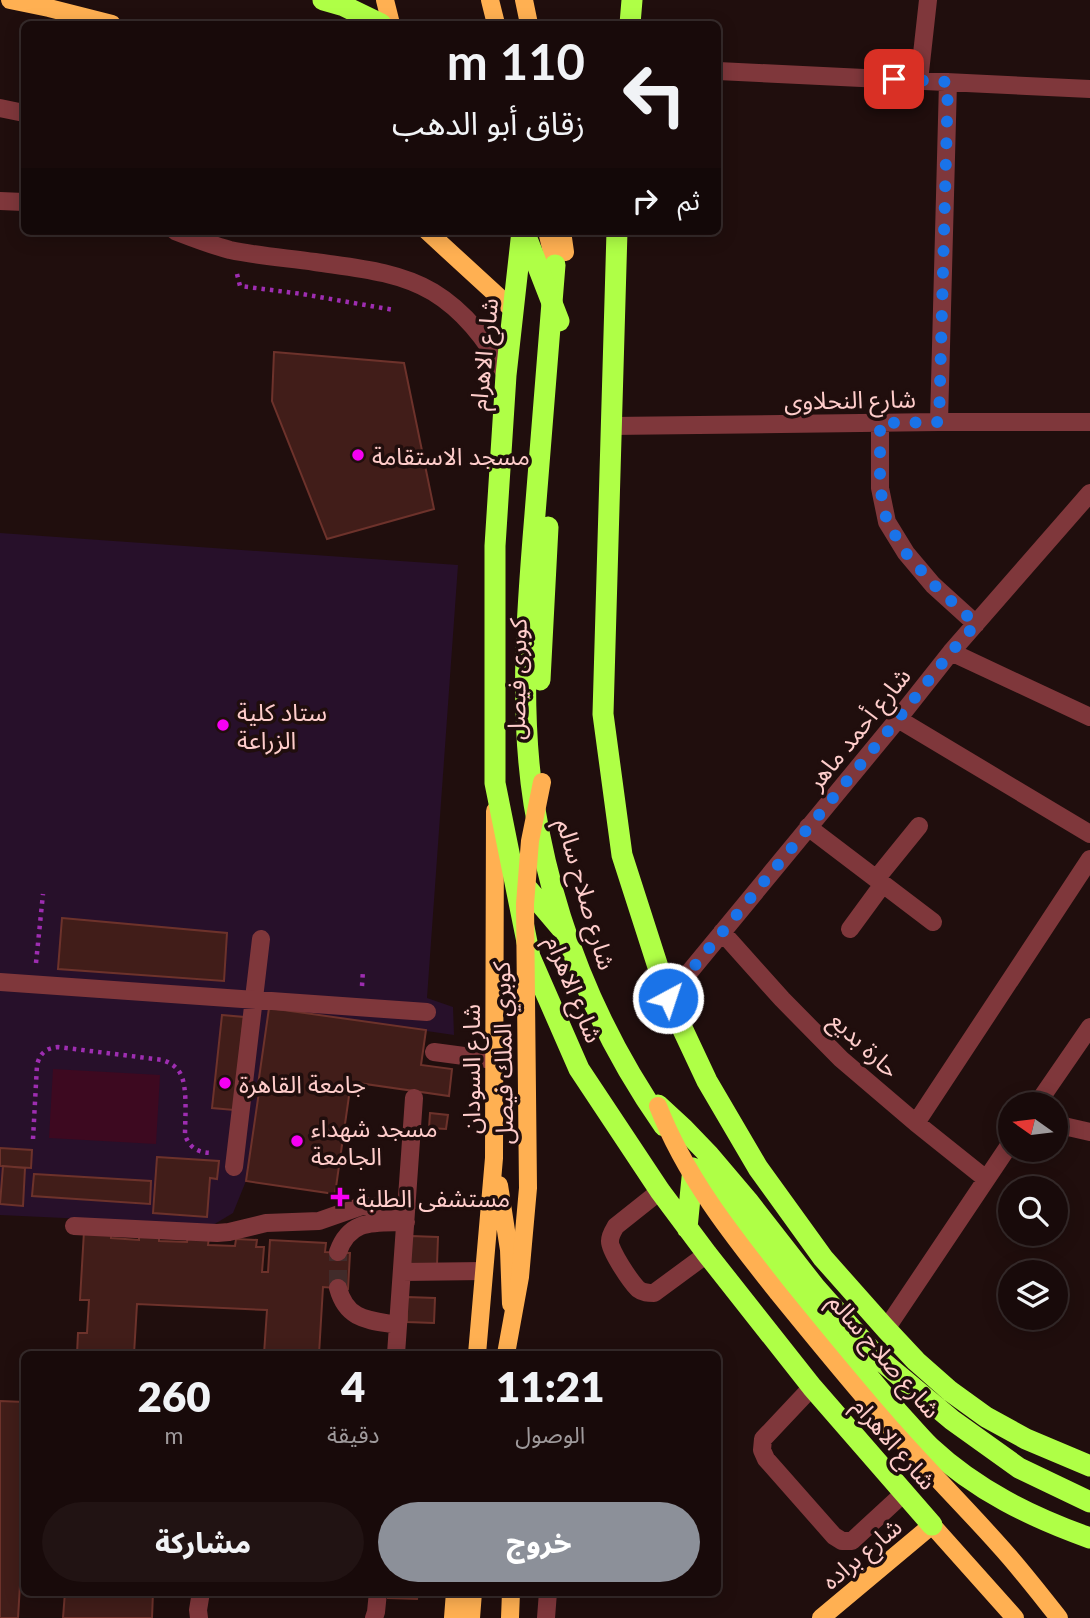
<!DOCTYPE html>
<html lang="ar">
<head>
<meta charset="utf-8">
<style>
	body { margin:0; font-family:Lato,"Noto Sans Arabic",sans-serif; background:#211313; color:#f1f3f6; direction:rtl; height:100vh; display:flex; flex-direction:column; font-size:26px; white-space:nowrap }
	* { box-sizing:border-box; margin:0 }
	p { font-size:23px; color:#9f9a9c }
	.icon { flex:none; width:38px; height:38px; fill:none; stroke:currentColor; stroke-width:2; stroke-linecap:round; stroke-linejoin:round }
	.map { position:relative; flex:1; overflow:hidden; direction:ltr }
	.details { position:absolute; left:21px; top:1351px; width:700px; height:245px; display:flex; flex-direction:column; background:#180a0a; border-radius:10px; box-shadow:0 4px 18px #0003,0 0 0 2px #362b2b; direction:rtl }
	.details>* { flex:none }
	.top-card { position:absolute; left:21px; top:21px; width:700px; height:214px; border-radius:10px; box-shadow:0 4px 18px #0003,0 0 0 2px #362b2b; direction:rtl; background:#180a0a; color:#f1f3f6; overflow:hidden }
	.needle { width:46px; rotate:284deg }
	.controls { position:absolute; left:998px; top:1092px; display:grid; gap:14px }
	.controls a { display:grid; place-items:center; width:70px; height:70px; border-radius:50%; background:#180a0a; box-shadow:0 4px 18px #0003,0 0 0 2px #362b2b; font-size:35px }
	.pin { position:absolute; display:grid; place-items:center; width:60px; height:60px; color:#fff; margin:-30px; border-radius:14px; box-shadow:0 4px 10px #0006 }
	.me { position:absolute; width:77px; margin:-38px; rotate:40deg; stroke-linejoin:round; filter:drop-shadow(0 0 5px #0008) }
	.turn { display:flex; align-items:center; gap:24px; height:147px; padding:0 21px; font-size:32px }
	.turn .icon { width:91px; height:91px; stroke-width:2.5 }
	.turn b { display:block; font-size:49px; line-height:60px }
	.then { display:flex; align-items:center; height:66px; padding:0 21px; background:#0003; gap:14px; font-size:26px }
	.eta { display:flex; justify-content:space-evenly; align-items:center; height:119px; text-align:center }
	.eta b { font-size:42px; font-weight:800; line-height:49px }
	.button { display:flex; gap:14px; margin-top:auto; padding:14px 21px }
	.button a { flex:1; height:80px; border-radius:42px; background:#8c9099; color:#fff; font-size:28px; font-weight:800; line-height:80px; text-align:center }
	.button a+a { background:#211313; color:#f1f3f6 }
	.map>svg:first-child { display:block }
	.green { fill:#27102a }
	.water { fill:#3d0920 }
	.building { fill:#411d19; stroke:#6d322b; stroke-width:2 }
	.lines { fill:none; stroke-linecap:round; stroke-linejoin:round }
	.minor-tunnel { stroke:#412b2a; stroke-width:18; stroke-dasharray:18 9; stroke-linecap:butt }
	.path { stroke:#9e2db1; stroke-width:4.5; stroke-dasharray:3.5 5; stroke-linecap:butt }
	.minor { stroke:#7f373b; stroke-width:18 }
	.major { stroke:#ffb052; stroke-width:18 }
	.highway { stroke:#afff46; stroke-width:21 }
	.major-bridge { stroke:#ffb052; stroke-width:18 }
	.highway-bridge { stroke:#afff46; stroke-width:21 }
	.route { stroke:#1a73e8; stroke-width:12; stroke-dasharray:0 21.6 }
	.poi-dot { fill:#f600f3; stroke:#200e0d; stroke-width:2.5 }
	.labels { text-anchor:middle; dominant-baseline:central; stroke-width:7; stroke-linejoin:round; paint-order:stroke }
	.street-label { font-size:24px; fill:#ffcdcb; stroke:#200e0d }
	.poi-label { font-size:24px; fill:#ffcdcb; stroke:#200e0d; text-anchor:start }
</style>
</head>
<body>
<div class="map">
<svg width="1090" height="1618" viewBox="0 0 1090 1618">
	<rect width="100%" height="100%" fill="#200e0d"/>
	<path class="green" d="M0 533 458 565 427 998 453 1007 454 1035 269 1008 258 1084 260 1085 246 1181 233 1213 213 1225 0 1215Z"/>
	<path class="water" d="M53 1069 160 1075 156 1144 49 1138Z"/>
	<path class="building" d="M274 352 404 363 434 509 327 539 272 401Z
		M62 918 227 933 224 981 58 969Z
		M269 1008 426 1030 421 1065 452 1069 449 1096 351 1082 335 1194 246 1181 260 1085H258Z
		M222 1015 244 1017 234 1110 212 1108Z
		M430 1113 448 1115 446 1129 429 1128Z
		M0 1148 32 1150 31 1168 0 1166Z
		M157 1157 219 1161 217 1179 210 1178 207 1217 153 1213Z
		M3 1166 25 1168 23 1206 0 1204Z
		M34 1174 151 1181 150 1204 32 1196Z
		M84 1231 111 1232V1238L139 1240V1234L159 1235V1241L187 1242 188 1236 209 1237 208 1245 235 1246 236 1239 257 1240 256 1247H264L262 1272H268L270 1240 326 1243 325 1252 350 1253 348 1289 323 1287 319 1354H264L267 1310 137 1304 134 1354H77L78 1333H87L89 1300H80Z
		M411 1236 438 1237 437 1265 410 1264Z
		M407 1297 435 1298 434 1323 407 1322Z
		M0 1401 24 1402 22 1439H24V1518L18 1618H0Z
		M65 1592H153L152 1618H63Z
		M388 1592H418L417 1599 388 1598Z"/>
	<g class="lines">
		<path class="minor-tunnel" d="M338 1288V1252"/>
		<path class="path" d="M237 274 240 286 302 294 394 310
			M36 963 43 894
			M362 986 363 970
			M33 1139 37 1065C40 1053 46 1048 58 1047L163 1060C170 1063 176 1066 180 1073 188 1086 185 1119 185 1135 190 1149 199 1153 214 1153"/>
		<path class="minor" d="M718 71 1090 89
			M919 81 928 0
			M0 108 24 113
			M0 201 24 202
			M175 231C193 238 211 245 230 250 258 256 287 258 315 262 355 268 397 271 433 292 466 312 488 342 506 375
			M939 422 948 82
			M880 423V488L887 522 906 553 933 585 976 624
			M611 426 939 422H1090
			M951 652 1090 717
			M898 719 1090 834
			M808 827 933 922
			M876 879 919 826
			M850 929 883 884
			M722 932 782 999 841 1059 916 1123 986 1179
			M0 982 427 1012
			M668 998 898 719 951 652 1090 493
			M434 1052 494 1060
			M1037 1104 1090 1027
			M916 1123 1090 859
			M1055 1124 1090 1132
			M234 1167 261 939
			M660 1191 616 1226C613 1231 610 1235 610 1241 609 1250 631 1282 638 1289 643 1293 648 1293 654 1293L707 1254
			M74 1226 217 1233 229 1232 266 1223 319 1221 362 1206H407
			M338 1252C350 1218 375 1223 406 1222
			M402 1272 484 1271
			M338 1288C347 1321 369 1320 398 1325
			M886 1329 1010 1144
			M396 1354 414 1098
			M812 1387 763 1439 762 1450 766 1459 834 1536 842 1541H852L904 1493
			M199 1618 198 1610 201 1592
			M374 1618 376 1612 378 1592
			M546 1618 548 1592"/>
		<path class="major" d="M10 0 49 8 112 24
			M385 0 391 24
			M490 0 496 24
			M524 0 529 24
			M427 231 514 311
			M547 231 555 265
			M562 231 565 252
			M499 1185 509 1250 511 1304
			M477 1354 494 1158 495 811
			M453 1618 455 1592
			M471 1618 473 1592
			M510 1618 511 1592
			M821 1618 932 1525 1015 1618"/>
		<path class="highway" d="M323 0 344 6 381 24
			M630 24 632 0
			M522 231 506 375 495 546V783L530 957 579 1069 660 1191 707 1254 812 1387 932 1525
			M617 231 603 714 622 855 668 998 707 1081 758 1168 823 1258 886 1329 916 1361 950 1391 986 1417 1026 1439 1090 1466
			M555 265C548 348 541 431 535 514 527 610 519 708 534 804 553 921 596 1029 664 1126
			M540 680 548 527
			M516 875 561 928
			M658 1105 684 1129 709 1155 748 1201 815 1287 878 1358 952 1420 1019 1468 1090 1502
			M695 1169 897 1411C908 1423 919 1436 930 1447 976 1490 1031 1517 1090 1538
			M687 1228 693 1168"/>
		<path class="major-bridge" d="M658 1106C685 1176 732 1235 778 1293 817 1341 856 1389 897 1435 930 1472 965 1507 998 1544 1020 1568 1039 1593 1059 1618
			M506 1354 520 1277 528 1188 525 904 530 841 542 782"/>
		<path class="highway-bridge" d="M524 231 559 321"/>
	</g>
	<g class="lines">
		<path class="route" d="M668 998 898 719 951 652 976 624 933 584 906 553 887 522 880 488V423L939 422 948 82 894 79"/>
	</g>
	<g class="poi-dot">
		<circle cx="358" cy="455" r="7"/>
		<circle cx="223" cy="725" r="7"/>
		<circle cx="225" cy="1083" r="7"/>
		<circle cx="297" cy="1141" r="7"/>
		<path d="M336.5 1186.5h7v7h7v7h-7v7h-7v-7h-7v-7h7z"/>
	</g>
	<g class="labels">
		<g class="street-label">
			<text transform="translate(483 354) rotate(-84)">شارع الاهرام</text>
			<text transform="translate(850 399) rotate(-1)">شارع النحلاوى</text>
			<text transform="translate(516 679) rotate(-89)">كوبرى فيصل</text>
			<text transform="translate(858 728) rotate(-51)">شارع أحمد ماهر</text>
			<text transform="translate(587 894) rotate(74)">شارع صلاح سالم</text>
			<text transform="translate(575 989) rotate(68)">شارع الاهرام</text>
			<text transform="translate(865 1044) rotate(43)">حارة بديع</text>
			<text transform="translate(502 1053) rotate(-91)">كوبري الملك فيصل</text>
			<text transform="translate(470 1069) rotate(-90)">شارع السودان</text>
			<text transform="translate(885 1355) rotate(49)">شارع صلاح سالم</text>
			<text transform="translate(895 1443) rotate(49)">شارع الاهرام</text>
			<text transform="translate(861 1553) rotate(-40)">شارع براده</text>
		</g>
		<g class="poi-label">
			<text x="372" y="455">مسجد الاستقامة</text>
			<text x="237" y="711">ستاد كلية<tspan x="237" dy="28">الزراعة</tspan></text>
			<text x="239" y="1083">جامعة القاهرة</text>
			<text x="311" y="1127">مسجد شهداء<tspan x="311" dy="28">الجامعة</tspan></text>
			<text x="356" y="1197">مستشفى الطلبة</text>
		</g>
	</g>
</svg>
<div class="controls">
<a><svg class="needle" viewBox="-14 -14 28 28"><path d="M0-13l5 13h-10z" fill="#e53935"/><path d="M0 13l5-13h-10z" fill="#9f9a9c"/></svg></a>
<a><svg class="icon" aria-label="search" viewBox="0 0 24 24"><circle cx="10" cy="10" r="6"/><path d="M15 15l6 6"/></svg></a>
<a><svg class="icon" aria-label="layers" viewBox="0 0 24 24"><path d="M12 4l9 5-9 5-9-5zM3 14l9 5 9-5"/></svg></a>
</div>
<div class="pin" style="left:894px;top:79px;background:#d93025"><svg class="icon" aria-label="arrive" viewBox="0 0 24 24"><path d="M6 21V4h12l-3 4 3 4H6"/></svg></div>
<svg class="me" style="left:668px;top:998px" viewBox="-20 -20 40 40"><circle r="17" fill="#1a73e8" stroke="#fff" stroke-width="3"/><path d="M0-11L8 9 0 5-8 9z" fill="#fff"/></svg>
<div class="top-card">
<div class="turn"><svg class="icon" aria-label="left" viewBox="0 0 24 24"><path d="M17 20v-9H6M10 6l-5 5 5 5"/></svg><div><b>110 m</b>زقاق أبو الدهب</div></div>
<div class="then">ثم<svg class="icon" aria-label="right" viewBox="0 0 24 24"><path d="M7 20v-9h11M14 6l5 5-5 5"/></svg></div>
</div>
<section class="details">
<div class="eta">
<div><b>11:21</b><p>الوصول</p></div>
<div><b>4</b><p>دقيقة</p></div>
<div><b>260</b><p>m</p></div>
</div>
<div class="button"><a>خروج</a><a>مشاركة</a></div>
</section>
</div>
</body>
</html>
